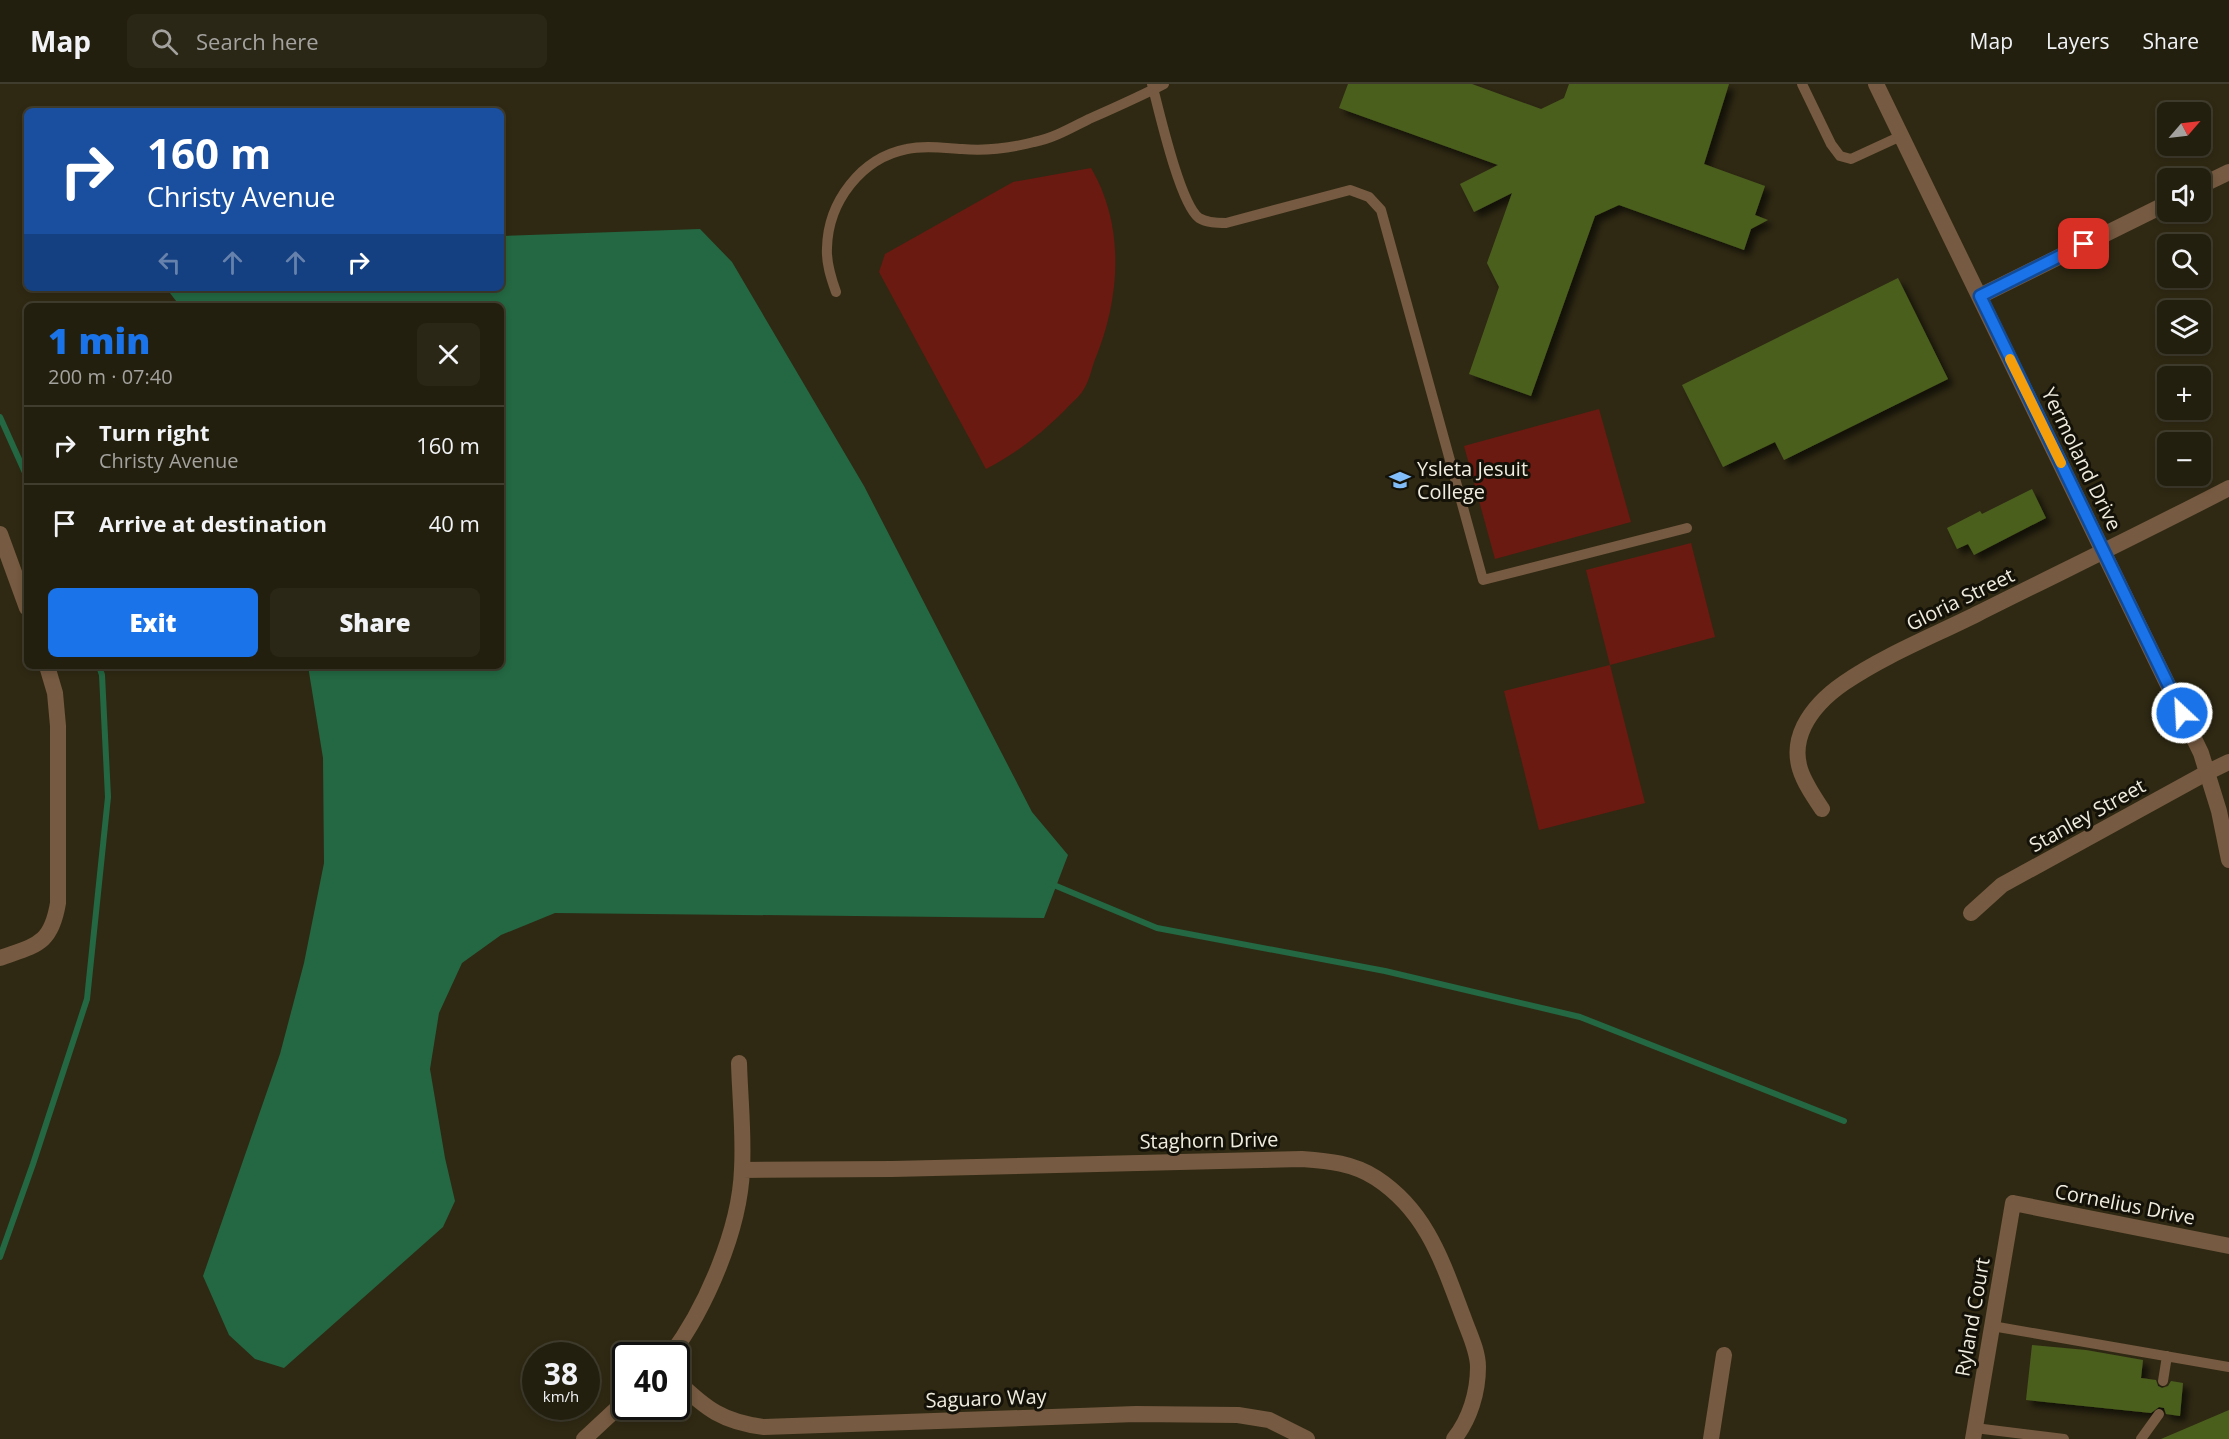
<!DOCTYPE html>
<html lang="en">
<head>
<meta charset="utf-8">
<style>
	body { margin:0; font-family:"Open Sans",sans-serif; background:#2b2717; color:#f1f3f6; height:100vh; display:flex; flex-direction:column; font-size:22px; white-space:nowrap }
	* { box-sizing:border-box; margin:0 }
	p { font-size:20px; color:#a3a29e }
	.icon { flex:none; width:33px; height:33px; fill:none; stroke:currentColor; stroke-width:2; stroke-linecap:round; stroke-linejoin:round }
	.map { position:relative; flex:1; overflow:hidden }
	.drawer { position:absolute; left:24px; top:219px; width:480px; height:366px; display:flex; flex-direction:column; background:#231f0e; border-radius:9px; box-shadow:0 3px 9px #0003,0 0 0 2px #403d2e }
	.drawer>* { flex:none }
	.top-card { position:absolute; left:24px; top:24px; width:480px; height:183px; border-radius:9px; box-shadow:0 3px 9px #0003,0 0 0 2px #403d2e; background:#1a4fa0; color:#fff; overflow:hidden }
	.needle { width:39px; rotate:62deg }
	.buttons { position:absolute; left:2157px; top:18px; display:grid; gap:12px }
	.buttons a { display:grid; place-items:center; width:54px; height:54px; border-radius:9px; background:#231f0e; box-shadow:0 3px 9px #0003,0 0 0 2px #403d2e; font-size:30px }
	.speed { position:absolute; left:522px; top:1258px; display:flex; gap:12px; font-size:30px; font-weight:700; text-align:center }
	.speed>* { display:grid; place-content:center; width:78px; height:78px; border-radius:50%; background:#231f0e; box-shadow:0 3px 9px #0003,0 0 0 2px #403d2e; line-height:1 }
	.speed small { font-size:15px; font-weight:400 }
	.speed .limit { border:3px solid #111; border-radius:9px; background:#fff; color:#111 }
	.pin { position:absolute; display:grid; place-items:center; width:51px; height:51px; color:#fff; margin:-26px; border-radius:12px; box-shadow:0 3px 9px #0006 }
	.me { position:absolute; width:66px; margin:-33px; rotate:335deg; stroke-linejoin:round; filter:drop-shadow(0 0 4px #0008) }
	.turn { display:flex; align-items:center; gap:21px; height:126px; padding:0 24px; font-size:27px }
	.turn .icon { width:78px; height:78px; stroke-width:2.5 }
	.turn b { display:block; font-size:42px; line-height:51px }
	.lanes { display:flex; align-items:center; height:57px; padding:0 24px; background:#0003; justify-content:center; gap:30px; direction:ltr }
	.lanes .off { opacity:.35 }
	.round { display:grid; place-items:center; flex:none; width:63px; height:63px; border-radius:9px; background:#2b2717 }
	.head { display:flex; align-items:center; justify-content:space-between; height:102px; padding:0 24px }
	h1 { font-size:36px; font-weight:800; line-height:45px; color:#1a73e8 }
	.primary-button { display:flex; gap:12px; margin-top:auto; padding:12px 24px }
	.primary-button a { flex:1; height:69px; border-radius:9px; background:#1a73e8; color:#fff; font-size:24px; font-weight:800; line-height:69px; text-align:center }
	.primary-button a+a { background:#2b2717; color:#f1f3f6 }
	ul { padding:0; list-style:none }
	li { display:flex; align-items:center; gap:18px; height:78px; padding:0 24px; border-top:2px solid #403d2e }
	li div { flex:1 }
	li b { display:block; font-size:22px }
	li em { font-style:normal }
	header { display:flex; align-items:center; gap:36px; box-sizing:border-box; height:84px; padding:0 30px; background:#231f0e; border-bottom:2px solid #403d2e }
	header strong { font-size:28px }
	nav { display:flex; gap:33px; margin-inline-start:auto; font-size:21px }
	.search { width:420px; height:54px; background:#2b2717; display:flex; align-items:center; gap:15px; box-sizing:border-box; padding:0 21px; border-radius:9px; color:#a3a29e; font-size:22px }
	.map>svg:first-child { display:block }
	.green { fill:#6a1a10 }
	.water { fill:#236842 }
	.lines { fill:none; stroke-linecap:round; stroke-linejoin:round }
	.stream { stroke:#236842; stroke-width:6 }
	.building { fill:#4b5f1f; filter:url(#shadow) }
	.service { stroke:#765a41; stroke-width:10 }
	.minor { stroke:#765a41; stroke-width:16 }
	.tertiary { stroke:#765a41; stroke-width:16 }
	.route-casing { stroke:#114b97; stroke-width:15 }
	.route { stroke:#1a73e8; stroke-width:10 }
	.slow { stroke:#f59e0b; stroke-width:10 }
	.labels { text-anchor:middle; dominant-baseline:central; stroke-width:6; stroke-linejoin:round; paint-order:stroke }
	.street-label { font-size:20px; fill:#f0ecdf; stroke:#141208 }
	.poi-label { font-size:20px; fill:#f0ecdf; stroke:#141208; text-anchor:start }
</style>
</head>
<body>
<header>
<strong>Map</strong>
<div class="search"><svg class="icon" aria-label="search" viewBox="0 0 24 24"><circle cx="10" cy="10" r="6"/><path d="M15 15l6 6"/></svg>Search here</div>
<nav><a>Map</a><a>Layers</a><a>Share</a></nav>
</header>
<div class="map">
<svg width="2229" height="1355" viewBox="0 0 2229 1355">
	<defs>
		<filter id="shadow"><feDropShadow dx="5.5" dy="5.5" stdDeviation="3" flood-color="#0009"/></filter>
	</defs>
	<rect width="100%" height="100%" fill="#2f2913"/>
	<path class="green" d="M1091 84C1126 143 1120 217 1094 278 1091 288 1088 300 1082 308 1078 314 1071 319 1066 325 1041 350 1017 369 986 385L879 188 885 170 1013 98Z
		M1599 325 1631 438 1495 475 1464 362Z
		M1691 459 1715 553 1610 581 1645 719 1539 746 1504 607 1610 581 1586 486Z"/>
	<path class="water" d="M700 145 732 178 864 402 1032 728 1068 771 1044 834 555 829 501 851 462 879 439 929 430 985 445 1074 455 1117 443 1143 284 1284 255 1275 229 1251 203 1192 280 970 304 879 324 779 323 674 308 582H501V222H180L166 204H501V152Z"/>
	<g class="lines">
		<path class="stream" d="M0 333 27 393
			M1049 799 1157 844 1385 887 1580 933 1844 1037
			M0 1173 33 1080 87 915 108 713 102 591 99 582"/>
	</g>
	<path class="building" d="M1348 0H1472L1541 25 1564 14 1569 0H1729L1704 80 1765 102 1755 131 1768 136 1751 145 1744 166 1619 121 1595 132 1531 312 1469 290 1499 203 1487 179 1512 109 1474 128 1460 100 1498 81 1339 24Z
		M1898 194 1948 295 1784 376 1775 358 1723 383 1682 301Z
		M2032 405 2046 434 1974 471 1968 460 1957 465 1947 444 1980 427 1982 430Z
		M2032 1261 2086 1266 2143 1276 2141 1294 2156 1296 2158 1302 2162 1304 2168 1302 2171 1297 2183 1299 2180 1332 2166 1330 2164 1324 2159 1323 2151 1329 2026 1316Z
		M2229 1326V1355H2161Z"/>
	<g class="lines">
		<path class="service" d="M1152 0C1159 27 1180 120 1199 134 1207 139 1217 139 1226 139L1350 106 1369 113 1381 126 1483 496 1687 444
			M1802 0 1831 60 1840 72 1851 75 1901 52
			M836 208C831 194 826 179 827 164 828 118 861 74 907 65 925 61 944 64 962 65 986 67 1011 64 1034 58 1054 54 1071 44 1089 35 1114 24 1139 13 1164 0
			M1992 1242 2229 1283
			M2163 1297 2167 1272
			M1975 1344 2064 1355
			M2141 1355 2159 1330"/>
		<path class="minor" d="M2200 102 2229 88
			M1980 212 2168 119
			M0 450 27 524
			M1822 725C1804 698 1788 675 1804 642 1813 624 1828 610 1844 599 1885 571 1933 552 1977 530 2061 488 2146 447 2229 404
			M1971 829 2002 801 2208 688
			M0 874C36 861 51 861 58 819V642L55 609 47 582
			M742 1086 892 1085 1302 1075C1329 1077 1353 1079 1376 1094 1428 1128 1443 1180 1464 1235 1469 1249 1478 1267 1478 1283 1478 1308 1470 1335 1454 1355
			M670 1272C706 1224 740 1145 742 1085 744 1050 740 1014 739 979
			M676 1296C706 1325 723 1338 764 1343L1136 1330 1238 1331 1269 1336 1307 1355
			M584 1355 626 1316
			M1711 1355 1724 1271
			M1973 1355 2013 1119 2229 1162"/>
		<path class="tertiary" d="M1876 0 2201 669 2219 727 2229 776
			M2208 688 2229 678"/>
	</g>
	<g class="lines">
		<defs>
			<path id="route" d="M2084 160 1980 212 2182 629"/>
		</defs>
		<use href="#route" class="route-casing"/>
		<use href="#route" class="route"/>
		<path class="slow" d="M2010 275 2061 379"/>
	</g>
	<defs>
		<symbol id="school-bare" viewBox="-9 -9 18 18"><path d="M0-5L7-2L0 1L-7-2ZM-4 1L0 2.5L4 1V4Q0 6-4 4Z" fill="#80bdfa" stroke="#141208" stroke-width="2.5" paint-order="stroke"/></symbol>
	</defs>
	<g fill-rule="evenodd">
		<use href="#school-bare" x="1385" y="381" width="30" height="30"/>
	</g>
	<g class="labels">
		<g class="street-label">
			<text transform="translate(2082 375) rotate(64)">Yermoland Drive</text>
			<text transform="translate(1960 515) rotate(-26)">Gloria Street</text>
			<text transform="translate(2087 731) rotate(-29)">Stanley Street</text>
			<text transform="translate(1209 1056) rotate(-1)">Staghorn Drive</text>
			<text transform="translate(2125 1120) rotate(11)">Cornelius Drive</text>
			<text transform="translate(1972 1233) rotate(-80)">Ryland Court</text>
			<text transform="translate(986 1314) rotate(-2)">Saguaro Way</text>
		</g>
		<g class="poi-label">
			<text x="1417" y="384">Ysleta Jesuit<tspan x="1417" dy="23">College</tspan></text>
		</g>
	</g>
</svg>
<div class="buttons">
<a><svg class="needle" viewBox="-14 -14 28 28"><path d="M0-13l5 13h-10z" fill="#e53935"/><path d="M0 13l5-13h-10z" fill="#a3a29e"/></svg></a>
<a><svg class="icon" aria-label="sound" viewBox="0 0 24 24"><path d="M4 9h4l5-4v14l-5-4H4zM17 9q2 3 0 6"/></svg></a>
<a><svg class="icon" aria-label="search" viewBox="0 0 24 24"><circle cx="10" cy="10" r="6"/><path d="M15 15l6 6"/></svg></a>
<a><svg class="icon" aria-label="layers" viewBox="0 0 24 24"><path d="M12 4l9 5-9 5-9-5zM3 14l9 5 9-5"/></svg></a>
<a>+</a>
<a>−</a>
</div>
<div class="speed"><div>38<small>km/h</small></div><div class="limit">40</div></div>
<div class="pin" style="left:2084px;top:160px;background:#d93025"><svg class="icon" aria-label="arrive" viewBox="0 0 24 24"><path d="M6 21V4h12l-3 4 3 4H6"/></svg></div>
<svg class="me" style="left:2182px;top:629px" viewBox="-20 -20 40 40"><circle r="17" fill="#1a73e8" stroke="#fff" stroke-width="3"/><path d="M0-11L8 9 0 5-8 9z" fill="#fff"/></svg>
<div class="top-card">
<div class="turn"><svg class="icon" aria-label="right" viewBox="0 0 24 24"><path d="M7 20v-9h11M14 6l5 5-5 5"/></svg><div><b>160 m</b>Christy Avenue</div></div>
<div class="lanes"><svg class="icon off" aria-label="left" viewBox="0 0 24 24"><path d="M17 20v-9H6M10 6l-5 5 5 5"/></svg><svg class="icon off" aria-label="ahead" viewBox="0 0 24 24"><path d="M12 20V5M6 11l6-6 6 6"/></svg><svg class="icon off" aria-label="ahead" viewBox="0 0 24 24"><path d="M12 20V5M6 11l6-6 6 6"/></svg><svg class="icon" aria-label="right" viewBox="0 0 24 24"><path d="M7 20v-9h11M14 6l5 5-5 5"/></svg></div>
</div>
<section class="drawer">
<div class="head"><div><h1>1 min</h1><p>200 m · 07:40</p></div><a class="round"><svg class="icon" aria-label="close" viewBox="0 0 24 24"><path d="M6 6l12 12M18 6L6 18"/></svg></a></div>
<ul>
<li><svg class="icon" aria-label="right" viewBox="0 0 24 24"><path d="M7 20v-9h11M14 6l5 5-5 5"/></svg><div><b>Turn right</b><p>Christy Avenue</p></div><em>160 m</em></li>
<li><svg class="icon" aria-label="arrive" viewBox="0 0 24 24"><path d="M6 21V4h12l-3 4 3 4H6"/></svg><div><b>Arrive at destination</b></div><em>40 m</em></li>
</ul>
<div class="primary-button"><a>Exit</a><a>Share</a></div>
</section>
</div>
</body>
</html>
